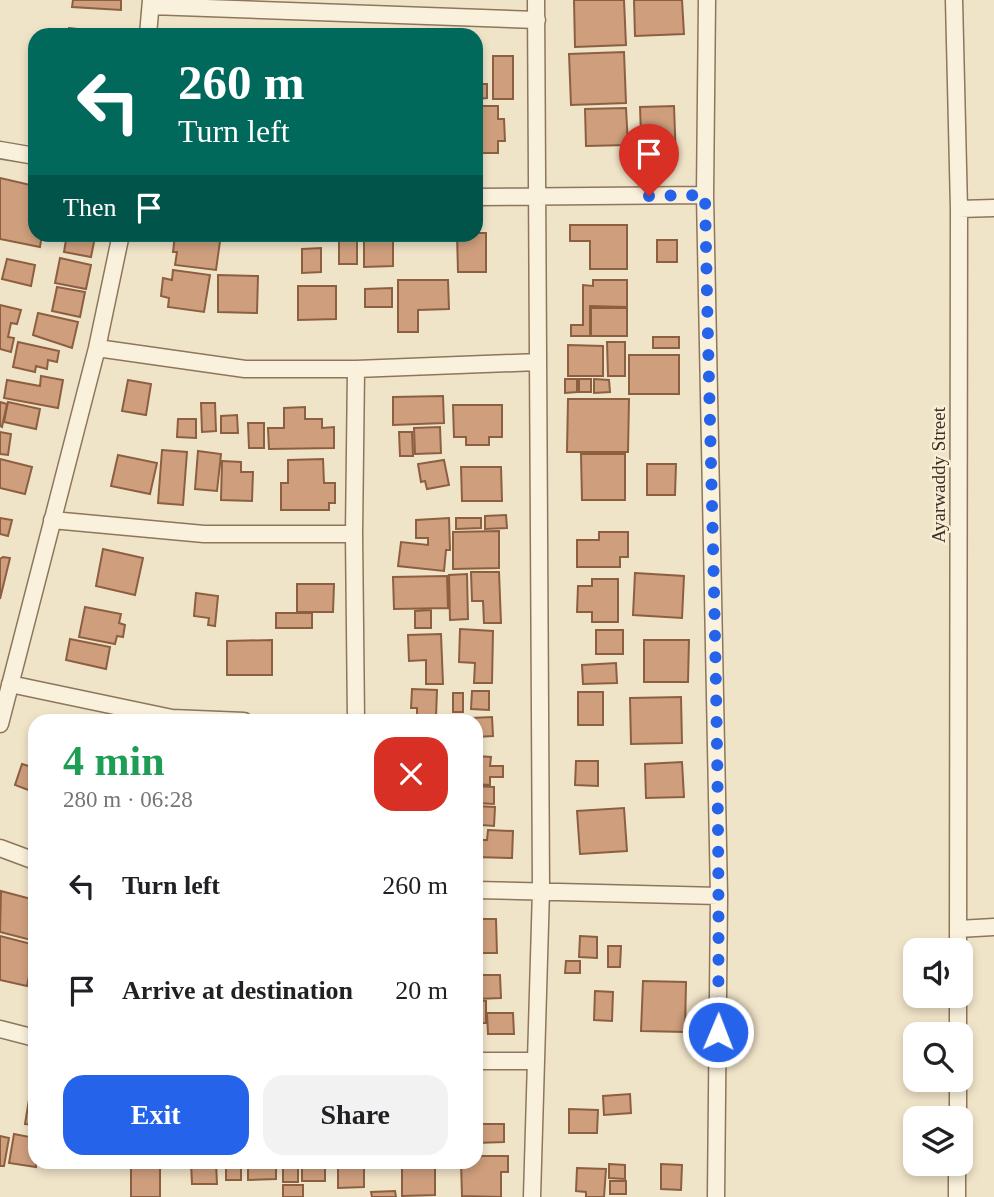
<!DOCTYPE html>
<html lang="en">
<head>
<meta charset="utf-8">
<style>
	body { margin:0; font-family:Georgia,serif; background:#f2f2f2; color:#202124; height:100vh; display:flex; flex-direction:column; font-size:26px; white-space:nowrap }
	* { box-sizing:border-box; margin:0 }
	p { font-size:23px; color:#757577 }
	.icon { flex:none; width:38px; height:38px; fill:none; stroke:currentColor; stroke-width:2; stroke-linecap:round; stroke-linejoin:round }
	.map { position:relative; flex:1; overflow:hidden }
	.drawer { position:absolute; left:28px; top:714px; width:455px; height:455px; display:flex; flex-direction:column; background:#fff; border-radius:21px; box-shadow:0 4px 10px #0003 }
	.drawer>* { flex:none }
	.hud { position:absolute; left:28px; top:28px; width:455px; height:214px; border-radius:21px; box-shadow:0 4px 10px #0003; background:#00695c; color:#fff; overflow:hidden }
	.buttons { position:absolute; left:903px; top:938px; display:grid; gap:14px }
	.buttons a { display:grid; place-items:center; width:70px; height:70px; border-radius:14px; background:#fff; box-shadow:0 4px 10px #0003; font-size:35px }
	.pin { position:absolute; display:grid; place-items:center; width:60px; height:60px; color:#fff; margin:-72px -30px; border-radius:50% 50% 50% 0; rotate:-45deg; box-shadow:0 0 7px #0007 }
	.pin .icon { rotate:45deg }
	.me { position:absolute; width:77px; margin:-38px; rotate:1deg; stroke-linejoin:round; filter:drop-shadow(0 0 5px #0008) }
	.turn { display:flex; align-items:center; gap:24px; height:147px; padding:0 35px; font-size:32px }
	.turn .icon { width:91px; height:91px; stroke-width:2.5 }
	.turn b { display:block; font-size:49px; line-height:60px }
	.then { display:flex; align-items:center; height:66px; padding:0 35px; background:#0003; gap:14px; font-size:26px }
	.round { display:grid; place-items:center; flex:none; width:74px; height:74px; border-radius:21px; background:#f2f2f2 }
	.overview { display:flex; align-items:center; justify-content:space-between; height:119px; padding:0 35px }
	h1 { font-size:42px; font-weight:700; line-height:52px; color:#1e9e55 }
	.button { display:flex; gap:14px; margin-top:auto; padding:14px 35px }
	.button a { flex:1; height:80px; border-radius:21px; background:#2563eb; color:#fff; font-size:28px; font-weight:700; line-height:80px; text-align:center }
	.button a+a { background:#f2f2f2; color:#202124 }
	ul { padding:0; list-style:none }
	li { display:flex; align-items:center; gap:21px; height:105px; padding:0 35px }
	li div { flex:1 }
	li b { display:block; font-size:26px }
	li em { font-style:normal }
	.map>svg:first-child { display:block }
	.building { fill:#cf9f7d; stroke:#8d5f41; stroke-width:2 }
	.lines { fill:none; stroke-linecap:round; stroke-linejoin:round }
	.street-casing { stroke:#8d765c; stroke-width:19 }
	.street { stroke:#faf1dc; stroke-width:16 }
	.route { stroke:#2563eb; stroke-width:12; stroke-dasharray:0 21.6 }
	.labels { text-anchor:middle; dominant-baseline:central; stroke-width:5; stroke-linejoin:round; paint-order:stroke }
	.street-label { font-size:19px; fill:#3d2e20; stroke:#f7eed8 }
</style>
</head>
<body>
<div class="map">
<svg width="994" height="1197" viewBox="0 0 994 1197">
	<rect width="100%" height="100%" fill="#f0e4c8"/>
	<path class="building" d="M73 0H121V10L72 7Z
		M574 0H624L626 45 575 47Z
		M634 0H682L684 34 635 36Z
		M69 28 121 34V35H69Z
		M624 52 626 103 571 105 569 54Z
		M493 56H513V99H493Z
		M476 84H487V98L476 99Z
		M476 106H498V119H504L505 141H498V153H476Z
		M674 106 676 161 642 162 640 107Z
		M626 108 628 145 586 146 585 109Z
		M0 178 35 186V234H42L40 247 0 239Z
		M570 225H627V269H590V241H570Z
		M476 233H486V272H458L457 234Z
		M67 234H91V237H95L91 257 64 252Z
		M221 234 216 270 175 265 177 252H173L175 235Z
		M339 237H357V264H339Z
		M364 239H393V266L364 267Z
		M657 240H677V262H657Z
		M321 248V272L302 273V249Z
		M60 258 91 265 86 289 55 283Z
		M7 259 35 265 31 286 2 279Z
		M173 270 210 275 204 312 168 307 169 298 161 296 163 278 172 280Z
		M218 275 258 276 257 313 218 312Z
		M398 280H448L449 309 418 310V332H398Z
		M593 280H627V307L590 306V336H571V325H583V285L593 286Z
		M298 286H336V319L298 320Z
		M57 287 85 292 80 317 52 311Z
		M392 288V307H365V289Z
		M0 305 21 310 17 324 11 323 8 337 14 338 11 352 0 349Z
		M591 308H627V336H591Z
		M38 313 78 322 72 348 33 335Z
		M653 337H679V348H653Z
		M18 342 59 351 57 362 48 360 47 369 36 366 35 372 13 367Z
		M607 342H625V376H608Z
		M568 345 603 346V376H568Z
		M629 355H679V394H629Z
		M41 376 63 380 58 408 4 398 7 380 40 386Z
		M565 379H577V392L565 393Z
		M579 379H591V392H579Z
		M594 379 609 380 610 392 594 393Z
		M128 380 151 384 146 415 122 411Z
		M443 396 444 423 393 425V397Z
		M568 399H629L628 452H567Z
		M0 402 7 404 2 427 0 426Z
		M8 402 40 409 36 429 4 422Z
		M201 403H215L216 431 202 432Z
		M453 405H502V437H489V445H466V437H454Z
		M305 407V419H322V428L334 427V448L269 449 268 428H284V408Z
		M237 415 238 433H221V416Z
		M178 419H196V438L177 437Z
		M248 423H264V448H249Z
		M440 427 441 453 415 454 414 428Z
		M0 432 11 434 8 455 0 454Z
		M399 432H412L413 456H400Z
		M162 450 187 452 183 505 158 503Z
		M198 451 221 454 217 491 195 489Z
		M581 454H625V500H582Z
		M118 455 157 463 150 494 111 486Z
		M0 459 32 467 25 494 0 488Z
		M323 459 324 483H335V503H329V510H281V483H288V460Z
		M444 460 449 485 427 489 425 481 421 482 418 464Z
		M222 461 241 462V472H253L252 501 221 500Z
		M647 464H676L675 495H647Z
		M461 467H501L502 501H462Z
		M506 515 507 528 485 529V516Z
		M0 518 12 520 8 536 0 534Z
		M449 518 450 550H446L444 571 398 566 401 542 428 545V538H416V520Z
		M456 518H481V528L456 529Z
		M499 531V568L453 569V532Z
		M599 532H628V557H620V567H577V540H599Z
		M103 549 143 558 135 595 96 586Z
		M3 557 10 558 0 599V559Z
		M471 572H499L501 623H484L483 601H472Z
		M635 573 684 576 682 618 633 615Z
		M467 574 468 619 450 620 449 575Z
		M447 576 448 608 394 609 393 577Z
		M592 579H618V622H592V612H577L578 586H592Z
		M297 584H334L333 612H297Z
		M196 593 218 596 215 626 208 625 209 618 194 616Z
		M85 607 121 614 119 623 125 625 123 637 117 636 115 644 79 637Z
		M431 610V628H415V611Z
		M276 613H312V628H276Z
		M460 629 493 631 492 683H474L475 663 459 662Z
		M596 630H623V654H596Z
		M441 634 443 684H426V660L409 661 408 635Z
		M70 639 110 647 106 669 66 660Z
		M272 640V675H227V641Z
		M644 640H689L688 682H644Z
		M616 663 617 683 583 684 582 665Z
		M412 689 437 690 436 717 417 716V708H411Z
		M472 691H489V710L471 709Z
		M578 692H603V725H578Z
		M453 693H463V712H453Z
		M681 697 682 743 631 744 630 698Z
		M492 717 493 736 476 737V721H471V718Z
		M476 756 491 757 490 766H503V777H490V785L476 784Z
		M576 761H598V786L575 785Z
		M682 762 684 797 646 798 645 764Z
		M22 764 35 768V780L31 791 15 785Z
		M476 786 494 787V804L476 803Z
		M476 806 495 807 494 826 482 825 481 834H476Z
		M624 808 627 851 580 854 577 811Z
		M488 830 513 831 512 858 476 857 477 840H487Z
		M1 891 35 900V941L0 932Z
		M476 919H496L497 953H476Z
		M0 936 35 945 27 986 0 980Z
		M580 936 597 937V958L579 957Z
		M608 946H621L620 967H608Z
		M566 961H580V973H565Z
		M476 975H500L501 998 476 999Z
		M643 981 686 982 685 1032 641 1031Z
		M595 991 613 992 612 1021 594 1020Z
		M476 1001H486V1023H476Z
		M487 1013H513L514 1034H488Z
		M31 1087 35 1088V1125L25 1124Z
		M630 1094 631 1113 604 1115 603 1096Z
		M569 1109 598 1110 597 1133H569Z
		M476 1124H504V1142L476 1143Z
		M14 1134 35 1138 36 1167 9 1163Z
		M0 1136 9 1138 4 1166H0Z
		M476 1156H508V1172H501V1197L462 1196 461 1162H476Z
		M131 1162H160V1197H131Z
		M191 1162H216L217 1184H192Z
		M226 1162H241V1180H226Z
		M248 1162H276V1179L248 1180Z
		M283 1162H298V1182H283Z
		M302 1162H325V1181H302Z
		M348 1162H364V1187L338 1188V1166H348Z
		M402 1162H435V1195L402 1196Z
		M609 1164 625 1165V1179L609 1178Z
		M661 1164 682 1165 681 1190 661 1189Z
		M577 1168 606 1169 604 1197H586V1192L576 1191Z
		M610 1181H626V1194H610Z
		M283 1185H303V1197H283Z
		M395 1191 396 1197H372L371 1192Z"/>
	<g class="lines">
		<defs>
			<path id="street" d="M707 0 705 195 719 896 716 1197
				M954 0 959 209 958 950
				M151 6 537 20
				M148 35 151 0
				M0 150 35 156
				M476 197 705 195
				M959 209 994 208
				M97 348 245 369H356L538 362
				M356 369 354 534 356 721
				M52 520 204 534H354
				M10 684 172 718 244 721
				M0 724 97 348 121 234
				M0 848 35 861
				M476 890 719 896
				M958 929 994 927
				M0 1029 35 1038
				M958 1034V996
				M476 1061H536
				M958 1118V1080
				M532 1197 541 890 536 0
				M957 1197V1164"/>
		</defs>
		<use href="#street" class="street-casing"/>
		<use href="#street" class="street"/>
	</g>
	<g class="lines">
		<path class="route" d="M649 196 705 195C710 474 721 753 718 1032"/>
	</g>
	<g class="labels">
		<g class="street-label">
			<text transform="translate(938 475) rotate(-90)">Ayarwaddy Street</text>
		</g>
	</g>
</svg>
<div class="buttons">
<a><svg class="icon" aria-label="sound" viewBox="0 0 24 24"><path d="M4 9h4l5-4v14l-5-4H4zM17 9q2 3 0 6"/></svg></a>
<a><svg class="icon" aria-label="search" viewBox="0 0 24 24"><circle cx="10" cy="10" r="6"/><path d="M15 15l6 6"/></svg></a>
<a><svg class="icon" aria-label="layers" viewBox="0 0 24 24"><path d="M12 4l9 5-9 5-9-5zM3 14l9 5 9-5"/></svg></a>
</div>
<div class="pin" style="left:649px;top:196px;background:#d93025"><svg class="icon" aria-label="arrive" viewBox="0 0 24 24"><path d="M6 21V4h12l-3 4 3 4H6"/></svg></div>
<svg class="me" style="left:718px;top:1032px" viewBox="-20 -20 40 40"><circle r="17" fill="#2563eb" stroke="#fff" stroke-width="3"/><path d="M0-11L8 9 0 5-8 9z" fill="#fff"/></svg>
<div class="hud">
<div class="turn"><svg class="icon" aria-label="left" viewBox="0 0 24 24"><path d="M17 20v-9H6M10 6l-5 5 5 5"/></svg><div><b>260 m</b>Turn left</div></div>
<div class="then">Then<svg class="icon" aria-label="arrive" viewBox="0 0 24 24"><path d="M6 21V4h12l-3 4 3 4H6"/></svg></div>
</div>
<section class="drawer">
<div class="overview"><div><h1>4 min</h1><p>280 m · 06:28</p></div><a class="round" style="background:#d93025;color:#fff"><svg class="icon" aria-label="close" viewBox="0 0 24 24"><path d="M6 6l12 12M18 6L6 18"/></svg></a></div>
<ul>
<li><svg class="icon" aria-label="left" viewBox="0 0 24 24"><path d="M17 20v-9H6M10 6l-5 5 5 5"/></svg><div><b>Turn left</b></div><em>260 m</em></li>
<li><svg class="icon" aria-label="arrive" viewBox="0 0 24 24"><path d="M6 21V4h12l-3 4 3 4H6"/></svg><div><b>Arrive at destination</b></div><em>20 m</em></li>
</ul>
<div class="button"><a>Exit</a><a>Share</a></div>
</section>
</div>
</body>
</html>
